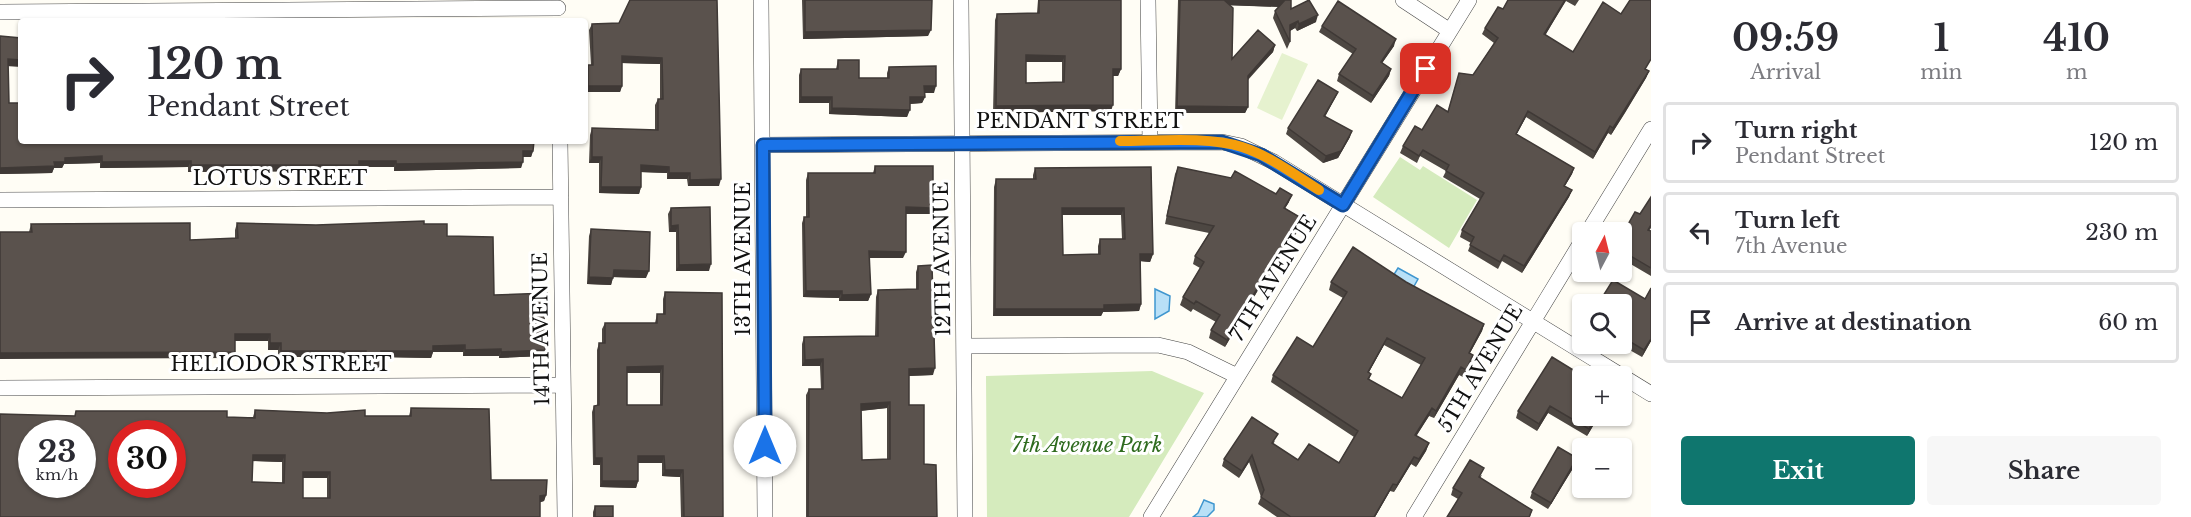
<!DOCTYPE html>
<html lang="en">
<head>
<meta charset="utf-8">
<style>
	body { margin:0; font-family:"Libre Baskerville",serif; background:#f7f7f7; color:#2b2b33; height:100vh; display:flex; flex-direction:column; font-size:22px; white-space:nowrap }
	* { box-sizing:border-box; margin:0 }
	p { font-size:20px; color:#7c7c81 }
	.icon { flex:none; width:33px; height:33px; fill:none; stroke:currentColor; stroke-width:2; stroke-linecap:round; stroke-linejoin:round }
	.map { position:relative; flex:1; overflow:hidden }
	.side { display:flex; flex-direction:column; background:#fff; width:540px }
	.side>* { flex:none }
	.hud { position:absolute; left:18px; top:18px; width:570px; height:126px; border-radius:6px; box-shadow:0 2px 4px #0004; background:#fff; color:#2b2b33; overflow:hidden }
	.needle { width:39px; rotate:7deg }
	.controls { position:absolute; left:1572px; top:222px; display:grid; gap:12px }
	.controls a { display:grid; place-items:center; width:60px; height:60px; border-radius:6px; background:#fff; box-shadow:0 2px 4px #0004; font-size:30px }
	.speed { position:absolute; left:18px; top:420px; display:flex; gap:12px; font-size:30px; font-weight:700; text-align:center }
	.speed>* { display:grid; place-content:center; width:78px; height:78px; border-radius:50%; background:#fff; box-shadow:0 2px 4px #0004; line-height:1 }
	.speed small { font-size:15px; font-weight:400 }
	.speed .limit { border:9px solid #d22; background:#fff; color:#111 }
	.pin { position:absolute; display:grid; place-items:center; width:51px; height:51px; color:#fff; margin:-26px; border-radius:12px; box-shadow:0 3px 9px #0006 }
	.me { position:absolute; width:66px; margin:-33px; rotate:0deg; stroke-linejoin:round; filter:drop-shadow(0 0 4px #0008) }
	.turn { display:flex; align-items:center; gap:21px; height:126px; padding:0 30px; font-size:27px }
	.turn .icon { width:78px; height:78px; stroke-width:2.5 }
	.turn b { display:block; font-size:42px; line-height:51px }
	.eta { display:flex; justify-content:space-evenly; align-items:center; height:102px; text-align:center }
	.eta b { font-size:36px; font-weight:800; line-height:42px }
	.action { display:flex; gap:12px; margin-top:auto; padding:12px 30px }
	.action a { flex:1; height:69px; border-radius:6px; background:#0f766e; color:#fff; font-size:24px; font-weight:800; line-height:69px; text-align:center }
	.action a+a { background:#f7f7f7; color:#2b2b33 }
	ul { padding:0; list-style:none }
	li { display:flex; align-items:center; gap:18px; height:81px; margin:0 12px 9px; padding:0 18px; border:3px solid #e1e1e2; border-radius:6px }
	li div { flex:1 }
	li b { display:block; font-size:22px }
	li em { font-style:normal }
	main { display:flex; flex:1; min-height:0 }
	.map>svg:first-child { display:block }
	.green { fill:#d5ebbd }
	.pitch { fill:#e6f2cf }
	.water { fill:#b9e0f7; stroke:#3f96cf; stroke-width:1.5 }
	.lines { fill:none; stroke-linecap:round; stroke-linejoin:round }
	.minor-casing { stroke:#444; stroke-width:16 }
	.minor { stroke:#fff; stroke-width:15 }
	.wall { fill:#4d4742; fill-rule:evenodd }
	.shaded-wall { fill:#3f3936 }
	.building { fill:#5a524d; stroke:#3f3936; stroke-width:1.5; fill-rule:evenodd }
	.route-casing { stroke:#114b97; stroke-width:15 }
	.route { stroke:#1a73e8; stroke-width:10 }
	.slow { stroke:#f59e0b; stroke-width:10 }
	.labels { text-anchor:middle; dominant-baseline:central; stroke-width:6; stroke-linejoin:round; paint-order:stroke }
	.street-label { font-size:20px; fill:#111; stroke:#fff }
	.park-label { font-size:20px; font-style:italic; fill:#2f6b1f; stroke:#fff }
</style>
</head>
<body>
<main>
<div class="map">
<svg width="1651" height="517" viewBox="0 0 1651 517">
	<rect width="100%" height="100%" fill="#fffdf5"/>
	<path class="green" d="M1400 157 1420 170 1423 166 1477 200 1449 248 1373 197Z
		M1152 371 1204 393 1129 517H987L986 376Z"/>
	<path class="pitch" d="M1282 53 1308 64 1282 120 1257 108Z"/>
	<path class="water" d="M1398 268 1418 279 1413 288 1393 276Z
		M1155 289 1170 296 1169 311 1155 319Z
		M1204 500 1214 504V510L1207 517H1193L1198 513Z"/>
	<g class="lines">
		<defs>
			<path id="minor" d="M761 0 765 517
				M961 0 965 517
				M1148 0 1150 141
				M1403 0 1450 31
				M0 12 558 8
				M560 141 565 517
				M763 145 1222 142 1241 146 1274 162 1651 394
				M0 200 561 197
				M1588 232 1651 129
				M964 346 1158 345 1188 352 1237 376
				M0 388 563 385
				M1151 517 1469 0
				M1414 517 1582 241"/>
		</defs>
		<use href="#minor" class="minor-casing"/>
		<use href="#minor" class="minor"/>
	</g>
	<path class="wall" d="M717 0 719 186H688L687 179H667V173L641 172V187L639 194 599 193V163H589L590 135 592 128 655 130V105L658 99H660V64L622 63V86L620 92H586L585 72 588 65H591L589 30 592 24 619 23Z
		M802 0H932L928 36 803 39Z
		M1038 0H1121V69L1118 76H1113L1111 111 993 113 995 20 997 14 1037 13ZM1026 62H1062V82L1026 83Z
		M1178 0H1291V9L1316 22 1297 31 1295 28 1290 31V42L1287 49 1273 18 1275 11 1280 7 1230 5 1232 59 1275 45 1273 52 1248 80V107L1245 113H1175Z
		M1508 0H1579L1575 6 1566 1 1545 35 1573 52 1646 70 1649 71 1646 78 1625 113 1611 135 1608 133 1593 159 1526 117 1516 135 1574 168 1572 174 1565 186 1572 190 1569 197 1522 273 1502 261 1498 269 1468 251 1471 243 1460 237 1462 230 1480 199 1443 177 1446 171 1420 156 1417 163 1400 153 1403 146 1422 130 1448 111 1459 73 1473 75 1494 43 1482 34 1485 28 1503 9Z
		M1322 26 1394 46 1382 63 1391 69 1389 76 1371 103 1337 81 1339 74 1353 54 1319 32Z
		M838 60 859 78H887V73L889 67 934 93H924L925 97 922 103 910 104 907 117 829 114V103H799V75L801 69H836Z
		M8 66 9 103 21 141 533 151 531 157H523L521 168 394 171V167H359L357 171 188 172V167L100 168V163L64 164 62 168H54L52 173 0 174Z
		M1338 92 1335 98 1325 117 1350 137 1338 158 1323 163 1286 134 1288 128Z
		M875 166 930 214H906L903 258H869L871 294 868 301H839V298L803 297 802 223 804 217H806V180L808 173H873Z
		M1151 167 1153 254 1150 262 1141 261V304L1139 311 1103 312 1101 316H993L994 187 996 179H1033V175L1035 168ZM1062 215H1121L1122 239H1100L1098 246V254L1063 255Z
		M1178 167 1289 202 1285 208 1303 219 1300 227 1268 279 1265 278 1225 347 1209 338 1211 330 1216 322 1193 309 1191 312 1180 305 1183 297 1200 268 1193 264 1195 256 1209 233 1165 224 1175 174Z
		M1651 197V228L1649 231H1651V276L1622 259V235L1640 214Z
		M671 208 709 271H676V232H669L668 214Z
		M237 223 316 225 424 224 447 236 494 295 548 312 546 318H544L543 356 499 358V356H463V352H433L431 358 381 357 378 370 363 369 364 357H278V350H268V341H235V352L232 358 29 232 31 224 190 240 235 238V230Z
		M591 229 646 278 613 277 611 285 587 284 589 236Z
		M918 266 933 375 909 376V405L937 517H806V395L809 389H821L820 366H802V344L804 337 875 336 876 297 878 290H916V272ZM887 408V459L862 460 861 411Z
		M1331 282H1406L1484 324 1482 331 1470 353 1473 355 1471 363 1463 377 1459 375 1434 418 1429 416 1416 436 1429 443 1426 451 1416 467 1411 464 1394 492 1390 491 1375 517H1277L1258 504 1261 497 1249 462 1239 478 1222 466 1224 459 1275 441 1273 444 1298 460 1339 463 1354 437 1271 382 1273 375 1313 347 1343 298 1329 290ZM1384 345 1421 365 1402 398 1369 380 1371 374 1369 372Z
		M1651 288V341L1642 357 1619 344H1622V304L1645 299Z
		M665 292 723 517H681L680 477 662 476V463H638V481L636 488 600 487V465H593L592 412 594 406 597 405V350L599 343H602V329L605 323H655L657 314H663V299ZM627 373H660V405H627Z
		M1580 382 1579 384 1599 416 1587 436 1548 413 1537 431 1516 418 1518 411Z
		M411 408 489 409 491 480H547L546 495 544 501 540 502V517H0V414L75 416 76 411H227V417H253L255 410 327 413 365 410V416H409ZM32 434H82V484H32ZM122 434H172V484H122ZM253 461 282 462V483L252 482ZM303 478H327V498H303Z
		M1577 458 1575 465 1548 509 1530 498 1532 492Z
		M1482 475 1480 478 1532 510 1530 517H1447L1458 499 1451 495 1453 488Z
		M595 506 613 517H593V512Z"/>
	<path class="shaded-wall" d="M1221 0H1285L1283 7 1219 5Z
		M1565 0H1566L1542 41 1544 34Z
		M1318 15 1316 22 1297 31 1299 24Z
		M1298 21 1295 28 1288 32 1290 25Z
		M931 30 928 36 803 39 805 32Z
		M1396 39 1394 46 1378 69 1381 62Z
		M1275 45 1273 52 1245 82 1248 76Z
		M1026 55 1065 56 1062 62H1024Z
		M622 56 662 58 660 64 620 63Z
		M8 59 21 60V67L6 66Z
		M1113 69H1121L1118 76H1111Z
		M1391 69 1389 76 1371 103 1373 96Z
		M1649 71 1646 78 1611 135 1613 128Z
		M588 86H622L620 92H586Z
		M924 86H936L934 93H922Z
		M1338 92 1335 98 1321 123 1324 116Z
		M801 97H832L829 103H799Z
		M910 97H925L922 103 908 104Z
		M1113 105 1111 111 993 113 996 106Z
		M1177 106 1248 107 1245 113H1175Z
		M832 108 910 110 907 117 829 114Z
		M1528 111 1526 117 1513 141 1516 134Z
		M1610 126 1608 133 1593 159 1595 152Z
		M1352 131 1350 137 1338 158 1323 163 1326 156Z
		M523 151H533L531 157H521Z
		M102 156 100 163 64 164 62 168H54L52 173 0 174V168L54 162 65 158Z
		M592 157H602L599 163H589Z
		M191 161 188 167 100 168 102 162Z
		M359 161H396L394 167H359L357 171 188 172 191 165Z
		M523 162 521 168 394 171 396 164Z
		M641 165 669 167 667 173 639 172Z
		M1574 168 1572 174 1561 192 1564 186Z
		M669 173H690L687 179H667Z
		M721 179 719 186H688L690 180Z
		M601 187H641L639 194 599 193Z
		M1572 190 1569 197 1522 273 1524 266Z
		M1292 195 1289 202 1281 215 1284 208Z
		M906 207 933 208 930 214H904Z
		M1062 208H1124L1121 215H1059Z
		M1303 219 1300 227 1268 279 1271 272Z
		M678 225 676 232H669L671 226Z
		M869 251 906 252 903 258H867Z
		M1140 254H1153L1150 262 1138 261Z
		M711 264 709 271H676L679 265Z
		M614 270 649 271 646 278 611 277Z
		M1268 270 1265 278 1225 347 1227 340Z
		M589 277 613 278 611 285 587 284Z
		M806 291H842L839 298 803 297Z
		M871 294 868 301H839L842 295Z
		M1141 304 1139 311 1103 312 1101 316H993L995 309Z
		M544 312H548L546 318H541Z
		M1484 324 1482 331 1466 360 1469 353Z
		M235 334H270L268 341H233Z
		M1387 338 1384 345 1365 379 1368 372Z
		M1651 339V341L1642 357 1644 350Z
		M270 343H281L278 350H268Z
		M465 345 463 352H433L431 358 378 357 381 351 433 346Z
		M501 349 499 356H463L465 350Z
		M545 350 543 356 499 358 501 352Z
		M281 351H366L364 357H278Z
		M235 352 232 358 0 359V353Z
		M1473 355 1471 363 1463 377 1466 370Z
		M823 359 820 366H802L805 360Z
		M366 362 381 363 378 370 363 369Z
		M663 366 660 373H624L627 367Z
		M1461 367 1459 375 1434 418 1436 411Z
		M935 368 933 375 906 376 909 369Z
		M890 402 887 408 858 411 861 404Z
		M1550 406 1548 413 1537 431 1539 424Z
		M1432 408 1429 416 1412 443 1415 435Z
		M1597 416H1599L1587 436 1589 429Z
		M1429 443 1426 451 1416 467 1419 459Z
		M253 455H285L282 462 251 461Z
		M1252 455 1249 462 1239 478 1242 471Z
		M638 456H664L662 463H636Z
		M1414 457 1411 464 1394 492 1397 485Z
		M595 458H602L600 465H593Z
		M1577 458 1575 465 1548 509 1551 503Z
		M665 470H683L680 477 662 476Z
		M303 472H330L327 478H300Z
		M602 481H638L636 488 600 487Z
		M1393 484 1390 491 1375 517H1374Z
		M546 495 544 501 538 503 540 496Z"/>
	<path class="building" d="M630 0H717L721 179 690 180V173H669V167L641 165V187H601L602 157H592V128L658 130V99H663L662 58 622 56V86H588V65H593L592 24 619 23Z
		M805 0H932L931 30 805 32Z
		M1039 0H1121V69H1113V105L996 106 997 14 1039 13ZM1026 55 1065 56 1064 82 1026 83Z
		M1180 0H1224L1233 8 1232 59 1258 30 1275 45 1248 76V107L1177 106Z
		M1283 0H1291V9L1309 0 1318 15 1299 24 1298 21 1290 25V42L1275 11 1285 0Z
		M1508 0H1565L1544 34 1573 52 1603 2 1621 14 1630 0H1651V59L1645 69 1649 71 1613 128 1610 126 1595 152 1528 111 1516 134 1574 168 1564 186 1572 190 1524 266 1504 255 1500 262 1470 245 1474 237 1462 230 1484 193 1446 171 1449 165 1423 150 1419 156 1403 146 1415 126 1422 130 1437 105 1448 112 1459 73 1473 75 1498 38 1485 28 1498 7 1503 9Z
		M1338 1 1396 39 1381 62 1391 69 1373 96 1339 74 1356 49 1322 26Z
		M0 36 21 38V60L8 59 9 103H21V141H534L533 151H523V162L396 164V161H359V165H191V161L102 162V156L65 158V162H54L55 166 0 168Z
		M838 60H859V78H889V67L936 66V86H924L925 97H910V110L832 108V97H801V69H838Z
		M1318 80 1338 92 1324 116 1352 131 1341 151 1326 156 1288 128Z
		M875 166H933V208L906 207V252L869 251 871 294 842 295V291H806L804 217H809L808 173H875Z
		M1151 167 1153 254H1140L1141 304 1104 305V309H995L996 179H1036L1035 168ZM1062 208H1124L1125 239H1100V254L1063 255Z
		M1178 167 1231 178 1235 171 1276 194 1280 188 1292 195 1284 208 1303 219 1271 272 1268 270 1227 340 1211 330 1220 315 1196 301 1194 304 1183 297 1204 262 1195 256 1214 226 1167 216Z
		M1651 197V225L1648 230 1651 231V268L1622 251V235L1635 212 1640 214Z
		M710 207 711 264 679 265 678 225 671 226V208Z
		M424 221V224H447V236L493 237 494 295 547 293 548 312H544L545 350 501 352V349L465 350V345L433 346V351H381V363L366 362V351H281V343H270V334H235V352L0 353V232H32L31 224 190 223V240L238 238 237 223 316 225Z
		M591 229 650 232 649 271 614 270 613 278 589 277Z
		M1353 247 1406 282 1484 324 1469 353 1473 355 1466 370 1461 367 1436 411 1432 408 1415 435 1429 443 1419 459 1414 457 1397 485 1393 484 1374 517H1291L1261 497 1264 490 1252 455 1242 471 1224 459 1252 417 1278 434 1272 443 1298 460 1309 444 1339 463 1358 431 1273 375 1297 337 1313 347 1347 292 1331 282ZM1387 338 1425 358 1402 398 1368 379 1371 374 1368 372Z
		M932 265 935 368 909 369V405H924V464L936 465 937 517H808L809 389H823V359L805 360 804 337 878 336V290L918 289V266ZM890 402V459L862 460 861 404Z
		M1613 280 1645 299 1651 288V339L1644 350 1622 337V304H1598Z
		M665 292 722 293 723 517H684L683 470H665L664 456H638V481H602V458H595L594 406 599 405V343H605V323H657V314H665ZM663 366 662 405H627V367Z
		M1552 357 1583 376 1578 383 1582 386V416H1597L1589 429 1550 406 1539 424 1518 411Z
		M411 408 489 409 491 480H547L546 495 540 496V517H0V414L75 416 76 411H227V417L255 418V410L327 413 365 410V416H411ZM32 434H82V484H32ZM122 434H172V484H122ZM253 455H285L284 483 252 482ZM303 472H330V498H303Z
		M1558 447 1577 458 1551 503 1532 492Z
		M1470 460 1484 468 1479 477 1532 510 1529 517H1447L1462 493 1453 488Z
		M595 506H613V517H595Z"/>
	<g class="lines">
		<defs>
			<path id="route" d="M765 446 763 145 1222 142 1261 155 1343 205 1426 69"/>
		</defs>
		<use href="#route" class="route-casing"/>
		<use href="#route" class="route"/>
		<path class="slow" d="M1120 141C1156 141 1208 136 1242 147 1270 156 1295 175 1319 190"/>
	</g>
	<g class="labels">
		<g class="street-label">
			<text x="1080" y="121">PENDANT STREET</text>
			<text x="280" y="178">LOTUS STREET</text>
			<text transform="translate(743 259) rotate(-90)">13TH AVENUE</text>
			<text transform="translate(942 259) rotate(-91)">12TH AVENUE</text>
			<text transform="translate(1273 278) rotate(-58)">7TH AVENUE</text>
			<text transform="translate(541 329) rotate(-91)">14TH AVENUE</text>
			<text x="281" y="364">HELIODOR STREET</text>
			<text transform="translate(1480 368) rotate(-59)">5TH AVENUE</text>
		</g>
		<g class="park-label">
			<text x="1087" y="445">7th Avenue Park</text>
		</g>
	</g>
</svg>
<div class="controls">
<a><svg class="needle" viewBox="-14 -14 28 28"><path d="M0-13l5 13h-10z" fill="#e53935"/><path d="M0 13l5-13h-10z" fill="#7c7c81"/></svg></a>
<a><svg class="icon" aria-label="search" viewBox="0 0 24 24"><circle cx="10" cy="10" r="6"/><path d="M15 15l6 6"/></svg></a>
<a>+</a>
<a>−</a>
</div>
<div class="speed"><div>23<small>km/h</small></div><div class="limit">30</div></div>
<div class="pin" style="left:1426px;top:69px;background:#d93025"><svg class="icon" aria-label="arrive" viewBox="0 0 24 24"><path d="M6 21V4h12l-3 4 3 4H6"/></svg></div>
<svg class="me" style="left:765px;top:446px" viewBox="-20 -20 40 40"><circle r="19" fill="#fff"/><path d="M0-13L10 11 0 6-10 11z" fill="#1a73e8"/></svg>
<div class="hud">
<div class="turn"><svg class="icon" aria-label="right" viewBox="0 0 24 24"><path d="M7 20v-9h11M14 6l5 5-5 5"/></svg><div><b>120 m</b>Pendant Street</div></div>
</div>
</div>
<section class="side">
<div class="eta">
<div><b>09:59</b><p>Arrival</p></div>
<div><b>1</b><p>min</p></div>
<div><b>410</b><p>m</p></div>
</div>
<ul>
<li><svg class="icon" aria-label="right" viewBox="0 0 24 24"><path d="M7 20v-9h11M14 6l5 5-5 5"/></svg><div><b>Turn right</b><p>Pendant Street</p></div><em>120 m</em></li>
<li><svg class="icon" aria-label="left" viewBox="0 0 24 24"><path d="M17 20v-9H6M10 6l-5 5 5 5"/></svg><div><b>Turn left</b><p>7th Avenue</p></div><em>230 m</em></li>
<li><svg class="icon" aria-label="arrive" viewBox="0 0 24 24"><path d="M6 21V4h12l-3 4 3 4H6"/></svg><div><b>Arrive at destination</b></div><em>60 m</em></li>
</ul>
<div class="action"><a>Exit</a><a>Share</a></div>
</section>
</main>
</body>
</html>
